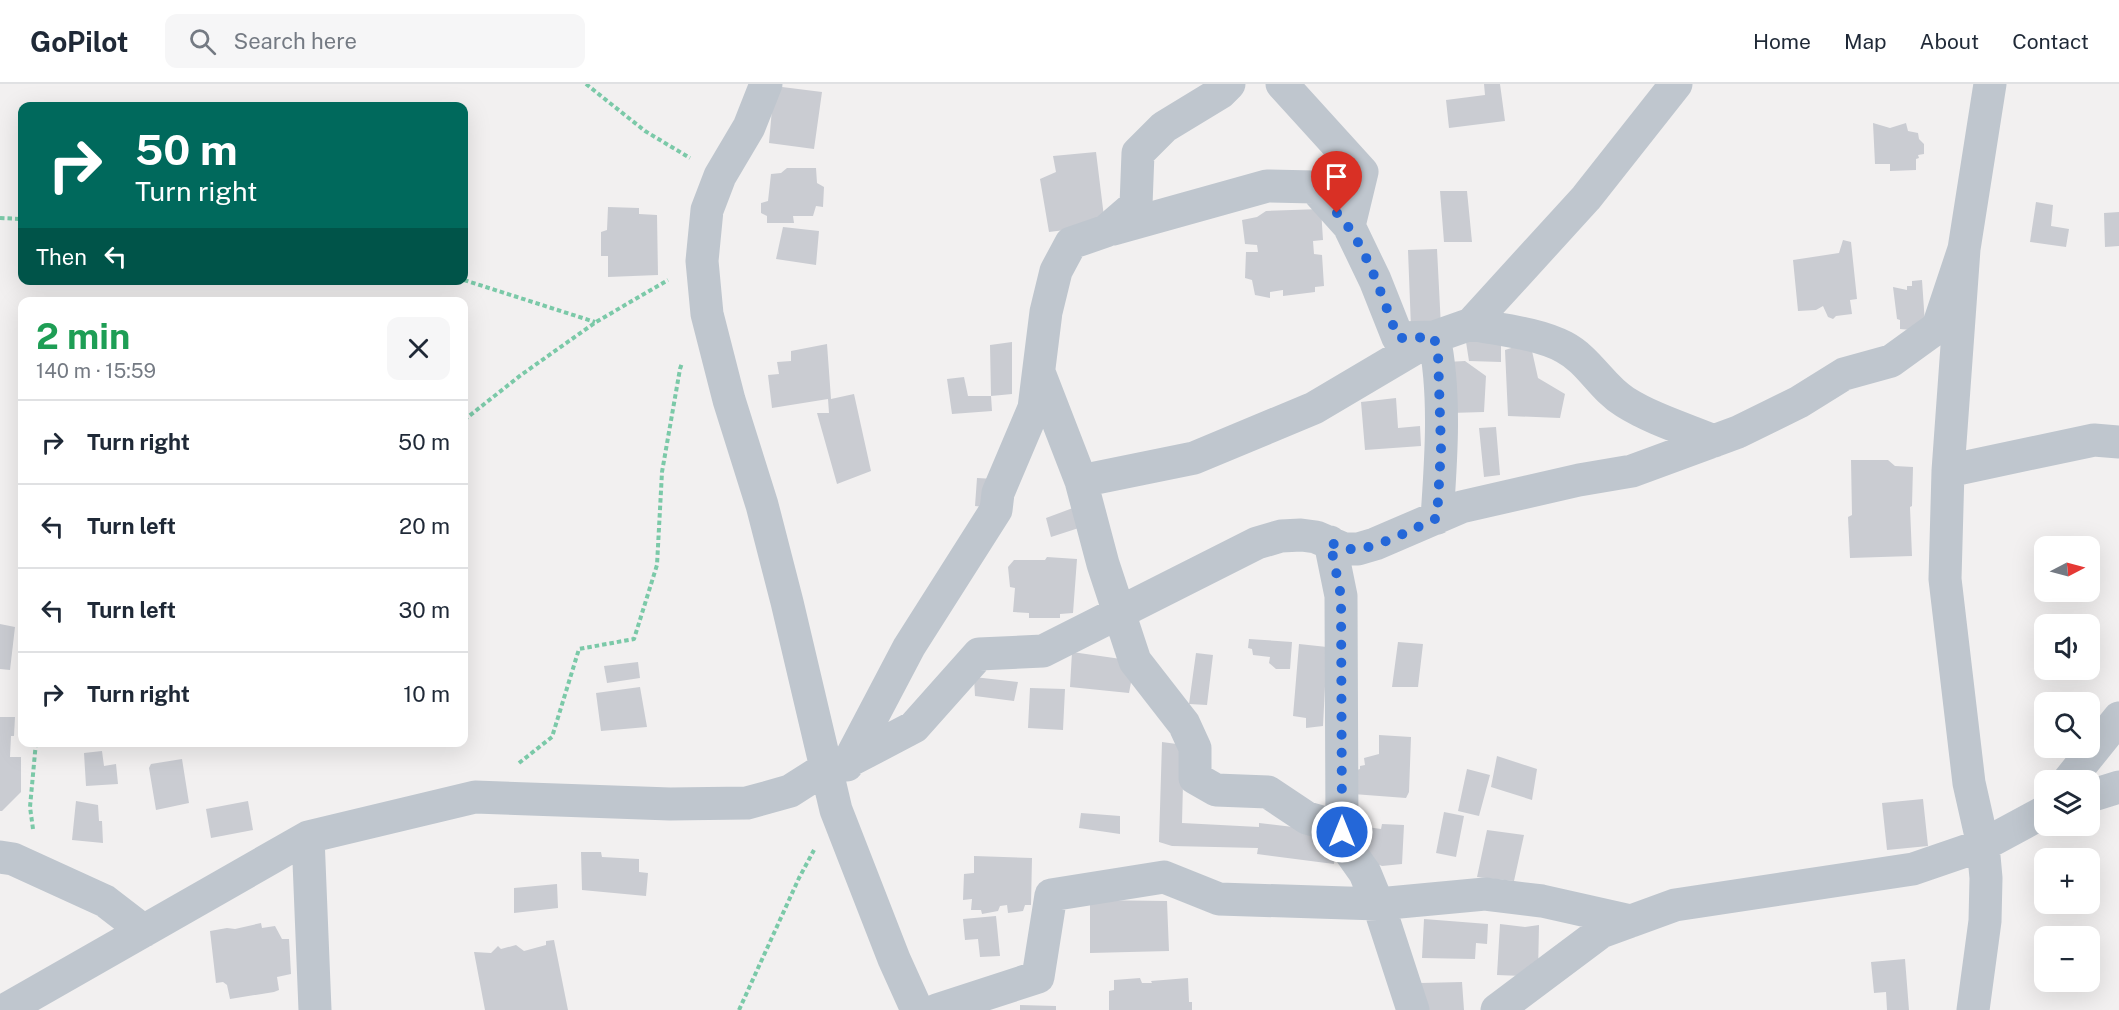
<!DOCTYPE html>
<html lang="en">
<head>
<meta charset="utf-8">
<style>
	body { margin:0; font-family:"Public Sans",sans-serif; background:#f6f6f7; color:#1f2937; height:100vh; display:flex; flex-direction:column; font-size:22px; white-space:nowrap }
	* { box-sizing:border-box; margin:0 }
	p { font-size:20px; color:#747a83 }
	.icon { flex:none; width:33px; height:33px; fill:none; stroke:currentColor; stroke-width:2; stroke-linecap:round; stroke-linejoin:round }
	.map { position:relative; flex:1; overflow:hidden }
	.panel { position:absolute; left:18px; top:213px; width:450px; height:450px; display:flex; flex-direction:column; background:#fff; border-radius:12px; box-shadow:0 6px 24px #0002 }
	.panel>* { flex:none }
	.guide { position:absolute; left:18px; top:18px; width:450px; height:183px; border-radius:12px; box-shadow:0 6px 24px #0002; background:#00695c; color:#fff; overflow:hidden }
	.needle { width:39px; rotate:84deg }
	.tools { position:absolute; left:2034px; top:452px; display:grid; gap:12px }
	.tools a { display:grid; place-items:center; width:66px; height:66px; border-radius:12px; background:#fff; box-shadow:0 6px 24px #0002; font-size:30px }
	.pin { position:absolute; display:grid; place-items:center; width:51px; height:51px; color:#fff; margin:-62px -26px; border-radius:50% 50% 50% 0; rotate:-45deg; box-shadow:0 0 6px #0007 }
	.pin .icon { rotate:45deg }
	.me { position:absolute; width:66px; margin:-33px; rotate:0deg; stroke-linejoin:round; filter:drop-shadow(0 0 4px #0008) }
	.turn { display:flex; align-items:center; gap:21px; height:126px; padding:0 18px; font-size:27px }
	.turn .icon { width:78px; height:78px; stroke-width:2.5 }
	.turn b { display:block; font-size:42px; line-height:51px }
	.then { display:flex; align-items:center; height:57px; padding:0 18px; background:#0003; gap:12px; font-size:22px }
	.round { display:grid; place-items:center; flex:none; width:63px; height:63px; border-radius:12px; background:#f6f6f7 }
	.head { display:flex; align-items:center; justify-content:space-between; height:102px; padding:0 18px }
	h1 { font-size:36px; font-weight:700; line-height:45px; color:#1e9e55 }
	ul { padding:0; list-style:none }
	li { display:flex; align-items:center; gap:18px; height:84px; padding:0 18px; border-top:2px solid #e0e1e3 }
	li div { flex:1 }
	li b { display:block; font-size:22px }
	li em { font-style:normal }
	header { display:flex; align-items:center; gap:36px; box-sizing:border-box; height:84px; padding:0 30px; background:#fff; border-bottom:2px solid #e0e1e3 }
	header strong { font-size:28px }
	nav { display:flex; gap:33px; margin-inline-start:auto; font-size:21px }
	.search { width:420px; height:54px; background:#f6f6f7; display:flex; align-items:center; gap:15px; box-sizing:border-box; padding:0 21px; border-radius:12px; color:#747a83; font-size:22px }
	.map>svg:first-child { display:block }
	.building { fill:#caccd2 }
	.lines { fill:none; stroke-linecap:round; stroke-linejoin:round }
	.path { stroke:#7bc9a8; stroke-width:4; stroke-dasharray:4.5 3; stroke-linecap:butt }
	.minor { stroke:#bfc6ce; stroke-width:33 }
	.route { stroke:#2467d8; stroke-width:10; stroke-dasharray:0 18 }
</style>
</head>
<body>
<header>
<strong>GoPilot</strong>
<div class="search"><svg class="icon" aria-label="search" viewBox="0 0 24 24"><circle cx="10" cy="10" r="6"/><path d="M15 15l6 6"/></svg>Search here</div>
<nav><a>Home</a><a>Map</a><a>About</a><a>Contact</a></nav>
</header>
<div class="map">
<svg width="2119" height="926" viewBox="0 0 2119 926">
	<rect width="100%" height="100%" fill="#f2f0f0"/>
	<path class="building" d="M1484 0H1500L1505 37 1449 44 1446 16 1485 11Z
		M774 2 822 8 814 65 769 59Z
		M1873 39 1890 44 1906 39 1908 47 1918 49 1919 55 1924 60V70L1918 71 1919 74 1916 75V86L1890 87V80H1875Z
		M1096 68 1105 141 1049 148 1040 95 1056 88 1053 72Z
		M787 84H816L817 99 824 103 823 123 816 122 813 132H793L794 139H767V132L761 129V119L768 117 771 90 781 89Z
		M1440 107H1467L1472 158H1444Z
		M2036 118 2053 121 2051 142 2069 145 2066 163 2030 158Z
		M608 123 639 124V130L657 131 658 191 608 193V172H601V148L607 146Z
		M1321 125 1323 156 1313 157 1314 170 1322 171 1324 202 1315 203V208L1283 212V206L1270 208V214L1255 211 1252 196 1245 194 1246 168H1258L1257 161 1245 160 1242 136 1257 133 1266 127Z
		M2119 128V162L2105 163 2104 129Z
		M783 143 819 147 816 181 776 175Z
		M1843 156 1851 158 1857 215 1850 216 1852 230 1836 232 1833 235 1828 233 1823 222 1816 226 1798 227 1793 176 1839 169Z
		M1437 165 1441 243 1411 244 1408 166Z
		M1922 196 1925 240 1912 246 1900 245V236L1897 235 1893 203 1907 206V202H1912V197Z
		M1012 258V310L991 312 992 327 952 330 947 295 964 293 968 312H991L990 261Z
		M1466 258H1501V278L1469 277Z
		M1530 258 1538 294 1565 310 1560 334 1508 332 1505 266Z
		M827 260 831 315 854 310 871 387 837 400 817 329H829L828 315 772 324 768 291 779 290 777 278 791 277V267Z
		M1465 277 1486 292 1484 328 1450 329 1446 278Z
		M1396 314 1398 344 1420 342 1421 362 1365 366 1361 318Z
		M1496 343 1500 391 1484 393 1479 344Z
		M1851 376H1888L1895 382 1913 383 1912 422 1910 423 1912 472 1850 474 1848 433 1852 431Z
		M977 394 995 395 993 424 975 422Z
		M1081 421 1085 442 1051 453 1046 434Z
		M1047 473 1077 475 1073 529 1060 530V534H1029V529L1013 528 1015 504 1010 503 1008 483 1014 476H1045Z
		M0 540 15 543 10 586 0 585Z
		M1249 555 1292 558 1290 585H1276L1269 579 1270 573 1253 571 1252 565 1248 564Z
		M1398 558 1423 560 1418 603H1392Z
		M1299 560 1327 563 1323 642 1306 644V634L1293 632Z
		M1072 568 1135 577 1129 609 1070 603Z
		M1196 569 1213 571 1207 621 1189 620Z
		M638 578 640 594 607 599 604 582Z
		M974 593 1018 598 1014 617 975 612Z
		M640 603 647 643 601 647 596 609Z
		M1030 604 1065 605 1063 646 1028 644Z
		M0 633H15L14 652H11L10 673H21V708L2 727H0Z
		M1379 651 1411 653 1409 708 1406 714 1353 710 1354 687 1360 685V682L1365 681 1364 674 1379 670Z
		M1162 658 1184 661 1182 739 1259 743V739L1327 747 1336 751 1334 780 1257 770 1258 764 1172 762 1159 758Z
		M102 667 104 682 116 680 118 700 86 702 84 669Z
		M1497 672 1537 685 1532 716 1491 703Z
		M182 675 189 719 156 726 149 684 151 680Z
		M1467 685 1490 691 1479 732 1458 727Z
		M1923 715 1928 762 1887 766 1882 719Z
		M76 717 98 721 99 737H102L103 759 72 756Z
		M248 717 253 746 211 754 206 725Z
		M1444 728 1464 732 1456 773 1436 769Z
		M1081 729 1120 732V750L1079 744Z
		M1382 740 1404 741 1402 780 1382 782 1357 772 1361 742 1381 745Z
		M1487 746 1524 751 1514 797 1477 793Z
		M581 768H601L602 773 639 775V788L648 789 646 812 582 806Z
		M974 772 1032 774 1031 821H1025L1023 827 1008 829 1007 821 1000 822 998 827 982 830 981 826H971L972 815 963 816 964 790 974 789Z
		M557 800 558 824 514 829V804Z
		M1090 816 1167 817 1169 867 1090 869Z
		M996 832 1000 872 980 873 978 855 965 856 963 835Z
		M1424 835 1488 840 1487 860 1476 859 1475 875 1422 874Z
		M261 839 262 844 275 842 282 855H289L291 890 277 893 279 906 274 908 230 915 227 901 223 898 216 899 210 847 227 844 235 845Z
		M1500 840 1525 843 1539 841 1538 889 1522 892 1497 891Z
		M554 856 568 926H485L474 868 491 869 498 862 501 865 516 861 524 867 546 861V857Z
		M1905 875 1909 926H1887L1886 908 1874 909 1871 878Z
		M1140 894 1142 899H1152L1151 897 1188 894 1189 918H1192V926H1109V907L1114 906V896Z
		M1462 898 1464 926H1422L1420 899Z
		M1020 921 1056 922V926H1020Z"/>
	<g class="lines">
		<path class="path" d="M586 0 645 47 690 74
			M0 134 22 135
			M464 196 595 238
			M464 336 521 291 596 238 668 196
			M519 679 552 653 579 565 634 555 657 481 662 388 680 285 682 279
			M33 745 30 723 36 658
			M739 926 799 794 814 766"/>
		<path class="minor" d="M766 0 749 43 720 92 707 126 702 177 707 230 729 316 762 421 787 518 836 726 894 875 917 926
			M1282 0 1362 88 1349 142 1375 196 1398 254 1434 253C1446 310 1441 376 1437 434
			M1113 145 1267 102 1314 103 1349 142
			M1471 240C1501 246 1537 249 1564 263 1589 276 1602 304 1625 318 1652 335 1685 345 1714 357
			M1040 291 1081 397 1103 480 1135 577 1184 640 1195 664V694L1216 706 1268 708 1307 734 1332 741 1342 748 1348 765 1365 789 1381 828 1413 926
			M1948 387 2094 356 2119 358
			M1081 397 1194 374 1314 324 1434 253 1471 240 1586 114 1676 0
			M1330 458 1341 512 1342 748
			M851 676 914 643 979 570 1043 567 1257 459 1281 452 1301 451 1316 453 1344 465H1358L1375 460 1461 423 1579 396 1632 387 1738 348 1799 318 1844 290 1891 277 1938 243 1964 165
			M847 681 909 563 996 426 998 409 1034 324 1046 228 1056 187 1071 159 1106 147 1136 121 1138 69 1164 43 1220 9 1229 0
			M2069 696 2119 634
			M2090 712 2119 703
			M308 753 315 926
			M0 773 13 775 105 817 144 847
			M5 926 308 753 475 713 670 720 747 719 790 707 826 684
			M937 926 1038 893 1051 811 1164 793 1219 815 1378 820 1485 810 1542 817 1631 837
			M1497 926 1601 848 1675 821 1913 785 1983 761 2044 728
			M1973 926 1985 837 1986 794 1983 761 1969 699 1945 495 1948 387 1964 165 1990 0"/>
	</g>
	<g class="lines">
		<path class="route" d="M1337 129C1367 161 1382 214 1398 254L1434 253 1438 270 1441 364 1437 434C1415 444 1380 463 1357 465 1347 466 1339 463 1330 458L1341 512 1342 748"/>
	</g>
</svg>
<div class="tools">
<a><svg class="needle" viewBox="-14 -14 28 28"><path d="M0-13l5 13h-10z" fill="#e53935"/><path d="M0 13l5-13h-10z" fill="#747a83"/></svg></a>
<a><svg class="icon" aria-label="sound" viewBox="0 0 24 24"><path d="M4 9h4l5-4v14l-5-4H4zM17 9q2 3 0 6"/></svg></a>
<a><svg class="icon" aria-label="search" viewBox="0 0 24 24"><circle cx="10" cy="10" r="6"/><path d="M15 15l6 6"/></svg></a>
<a><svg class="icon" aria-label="layers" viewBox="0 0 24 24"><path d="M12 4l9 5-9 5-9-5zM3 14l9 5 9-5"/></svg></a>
<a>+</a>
<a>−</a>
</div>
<div class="pin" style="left:1337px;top:129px;background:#d93025"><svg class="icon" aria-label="arrive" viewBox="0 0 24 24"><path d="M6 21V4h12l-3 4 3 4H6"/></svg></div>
<svg class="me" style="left:1342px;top:748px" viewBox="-20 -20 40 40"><circle r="17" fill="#2467d8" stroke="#fff" stroke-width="3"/><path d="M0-11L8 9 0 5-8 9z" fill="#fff"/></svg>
<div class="guide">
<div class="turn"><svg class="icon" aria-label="right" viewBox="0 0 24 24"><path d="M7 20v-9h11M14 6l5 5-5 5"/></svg><div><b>50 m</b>Turn right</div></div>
<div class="then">Then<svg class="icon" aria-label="left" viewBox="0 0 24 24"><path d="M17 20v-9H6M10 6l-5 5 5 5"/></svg></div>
</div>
<section class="panel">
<div class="head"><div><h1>2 min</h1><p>140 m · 15:59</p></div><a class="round"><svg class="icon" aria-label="close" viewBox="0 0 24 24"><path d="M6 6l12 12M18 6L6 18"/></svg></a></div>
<ul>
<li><svg class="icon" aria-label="right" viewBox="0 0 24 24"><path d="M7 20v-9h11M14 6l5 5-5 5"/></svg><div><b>Turn right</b></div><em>50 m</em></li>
<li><svg class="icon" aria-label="left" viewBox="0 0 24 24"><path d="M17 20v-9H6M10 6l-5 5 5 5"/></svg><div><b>Turn left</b></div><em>20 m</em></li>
<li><svg class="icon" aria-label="left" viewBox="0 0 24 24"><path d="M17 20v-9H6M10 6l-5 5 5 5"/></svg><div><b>Turn left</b></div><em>30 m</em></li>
<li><svg class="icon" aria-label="right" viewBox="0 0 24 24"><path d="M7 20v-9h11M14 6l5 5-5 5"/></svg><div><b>Turn right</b></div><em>10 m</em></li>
</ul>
</section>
</div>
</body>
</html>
